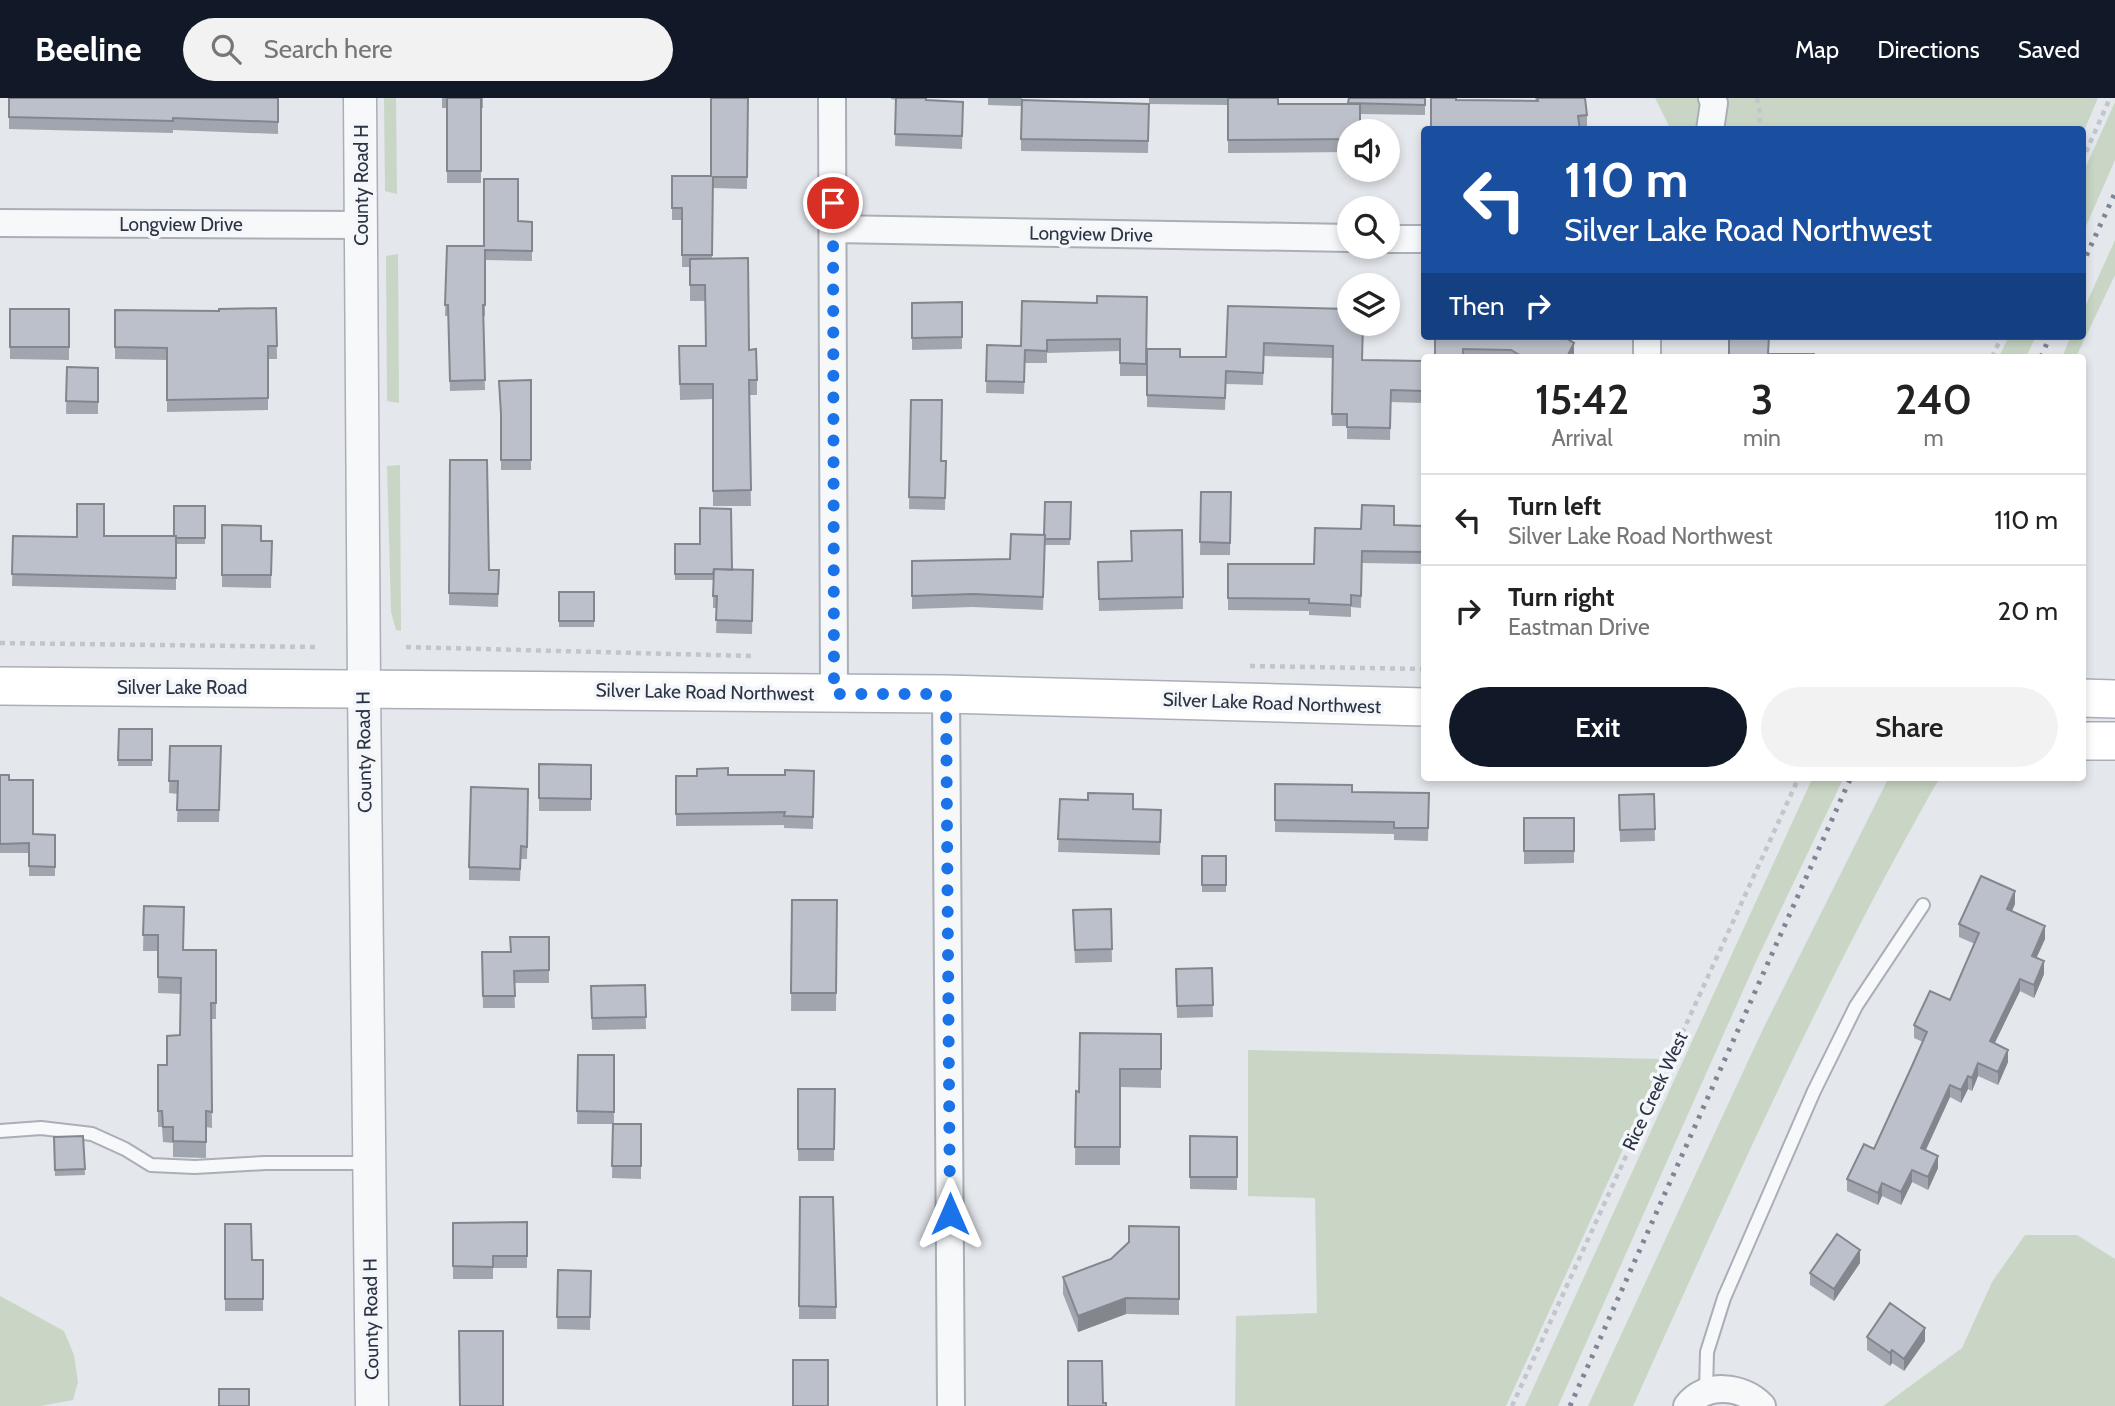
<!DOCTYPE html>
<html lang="en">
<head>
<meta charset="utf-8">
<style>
	body { margin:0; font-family:Cabin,sans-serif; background:#f2f2f2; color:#222; height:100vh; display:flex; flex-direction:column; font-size:26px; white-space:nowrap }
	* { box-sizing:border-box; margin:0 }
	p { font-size:23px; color:#767676 }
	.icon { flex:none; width:38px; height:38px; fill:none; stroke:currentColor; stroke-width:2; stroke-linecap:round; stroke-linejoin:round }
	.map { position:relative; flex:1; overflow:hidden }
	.sheet { position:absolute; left:1421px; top:256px; width:665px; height:427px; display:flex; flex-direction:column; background:#fff; border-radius:7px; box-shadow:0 4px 10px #0003 }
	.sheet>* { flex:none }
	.hud { position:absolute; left:1421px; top:28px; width:665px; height:214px; border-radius:7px; box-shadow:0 4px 10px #0003; background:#1a4fa0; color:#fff; overflow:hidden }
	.fabs { position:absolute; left:1337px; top:21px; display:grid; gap:14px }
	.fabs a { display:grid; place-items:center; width:63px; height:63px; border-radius:50%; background:#fff; box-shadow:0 4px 10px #0003; font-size:35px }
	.pin { position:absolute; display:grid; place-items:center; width:60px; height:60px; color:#fff; margin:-30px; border:4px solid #fff; border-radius:50%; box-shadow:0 2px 7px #0007 }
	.me { position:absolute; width:77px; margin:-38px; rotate:0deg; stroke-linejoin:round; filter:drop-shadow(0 0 5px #0008) }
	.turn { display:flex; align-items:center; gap:24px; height:147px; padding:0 28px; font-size:32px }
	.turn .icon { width:91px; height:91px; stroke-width:2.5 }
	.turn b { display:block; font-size:49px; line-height:60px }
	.then { display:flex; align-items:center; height:66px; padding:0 28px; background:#0003; gap:14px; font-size:26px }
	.eta { display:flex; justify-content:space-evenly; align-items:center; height:119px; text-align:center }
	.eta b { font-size:42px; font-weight:600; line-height:49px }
	.cta { display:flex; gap:14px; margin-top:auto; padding:14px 28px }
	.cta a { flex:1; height:80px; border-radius:42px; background:#111827; color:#fff; font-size:28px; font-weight:600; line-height:80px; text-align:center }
	.cta a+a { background:#f2f2f2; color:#222 }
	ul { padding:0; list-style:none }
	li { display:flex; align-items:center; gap:21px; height:91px; padding:0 28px; border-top:2px solid #e0e0e0 }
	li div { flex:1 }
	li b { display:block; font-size:26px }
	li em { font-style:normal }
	header { display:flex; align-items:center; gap:42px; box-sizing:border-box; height:98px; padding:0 35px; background:#111827; color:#fff }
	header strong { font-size:33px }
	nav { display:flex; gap:38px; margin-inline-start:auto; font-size:24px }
	.search { width:490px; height:63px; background:#f2f2f2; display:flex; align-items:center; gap:18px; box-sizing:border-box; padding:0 24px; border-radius:38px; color:#767676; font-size:26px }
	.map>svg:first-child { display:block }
	.green { fill:#c9d6c5 }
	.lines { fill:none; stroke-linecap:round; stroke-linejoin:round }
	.service-casing { stroke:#a9aeb7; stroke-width:16 }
	.minor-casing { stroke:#a9aeb7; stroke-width:30 }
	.tertiary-casing { stroke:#a9aeb7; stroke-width:35 }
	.secondary-casing { stroke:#a9aeb7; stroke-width:40 }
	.path { stroke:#c2c5cb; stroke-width:4.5; stroke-dasharray:5 5; stroke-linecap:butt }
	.service { stroke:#f7f8fa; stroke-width:12 }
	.minor { stroke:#f7f8fa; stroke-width:26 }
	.tertiary { stroke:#f7f8fa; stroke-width:32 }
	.secondary { stroke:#fff; stroke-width:37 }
	.rail { stroke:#7d8696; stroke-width:5; stroke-dasharray:3.5 7; stroke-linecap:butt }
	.wall { fill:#a1a5ae }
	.shaded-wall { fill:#83868d }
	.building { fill:#bbc0ca; stroke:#83868d; stroke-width:2 }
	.route { stroke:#1a73e8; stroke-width:12; stroke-dasharray:0 21.6 }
	.labels { text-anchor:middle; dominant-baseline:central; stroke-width:7; stroke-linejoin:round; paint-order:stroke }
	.street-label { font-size:19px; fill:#2b3445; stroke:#f4f6f9 }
</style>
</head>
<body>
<header>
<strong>Beeline</strong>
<div class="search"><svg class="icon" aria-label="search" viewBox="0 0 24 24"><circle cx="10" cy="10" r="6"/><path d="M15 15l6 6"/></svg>Search here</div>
<nav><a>Map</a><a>Directions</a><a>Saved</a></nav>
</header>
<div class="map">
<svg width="2115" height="1308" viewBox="0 0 2115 1308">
	<rect width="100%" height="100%" fill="#e4e7ec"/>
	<path class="green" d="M384 0H396L397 96 385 93Z
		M1655 0H2098L2083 35 2082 32 1685 31 1669 28Z
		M2115 4V62L2083 135V75Z
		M2115 142V177L2076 259H2062L2071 238H2082L2083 213Z
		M398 156 399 305 387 303 386 158Z
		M2009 238H2036L2026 259H1999Z
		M400 367 401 533 396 532 391 514 387 368Z
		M1813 679H1844L1758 859 1558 1308H1525Z
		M1889 679H1940C1824 882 1729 1096 1633 1308H1588L1763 931Z
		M1248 952 1664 961 1506 1308H1235L1236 1218 1317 1215 1315 1100 1248 1098Z
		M2025 1137H2077L2115 1161V1308H1883L1962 1250 1992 1184Z
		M0 1198 64 1233 74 1257 78 1284 73 1302 40 1308H0Z"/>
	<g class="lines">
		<defs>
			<path id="service" d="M0 1033 41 1030 92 1036 125 1051 151 1067 195 1069 265 1065H370
				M1706 1293 1707 1254 1724 1200 1814 993 1856 908 1923 807"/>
			<path id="minor" d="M832 0 834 595
				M1710 32 1714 5 1712 0
				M0 125 361 127
				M834 131 1349 140
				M1388 141H1424
				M1647 238V259
				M946 596 951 1308
				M1687 1308C1705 1284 1742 1287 1762 1308"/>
			<path id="tertiary" d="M360 0 364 590 372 1308"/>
			<path id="secondary" d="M0 588 946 596 1424 609
				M2082 600 2115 601
				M2082 643H2115"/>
		</defs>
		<use href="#service" class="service-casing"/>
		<use href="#minor" class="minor-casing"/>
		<use href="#tertiary" class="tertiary-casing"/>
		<use href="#secondary" class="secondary-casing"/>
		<path class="path" d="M1757 0 1760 15 1759 32
			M2082 63 2110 0
			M1992 259 2002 238
			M0 545 319 549
			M406 549 751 558
			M1250 568 1424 571
			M1512 1308 1799 679"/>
		<use href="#service" class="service"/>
		<use href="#minor" class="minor"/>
		<use href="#tertiary" class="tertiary"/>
		<use href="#secondary" class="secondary"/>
		<path class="rail" d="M2082 167 2115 95
			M2041 259 2050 238
			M1570 1308 1851 679"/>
	</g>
	<path class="wall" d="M9 0H278V36L173 32V35L9 31Z
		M442 0H483V10H481V85H447V10H442Z
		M748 0 747 91 713 90 712 160 749 252 757 282V297H749L751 408H713V301L680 302 679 248H706L705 203H690V169H682V122H672V78H711Z
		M891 0H926V2L963 4 962 51 895 48 896 2 891 1Z
		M988 0H1022V2L1149 6 1148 55 1021 53V8L988 7Z
		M1149 0H1228V7L1149 6Z
		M1228 0 1278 6H1348L1425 0V17L1360 16 1349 33V54L1228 55Z
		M1535 0H1585L1587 17V29L1580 30 1456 2 1536 3Z
		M518 123 532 124V163L485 162V218H483L485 292 450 293 448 218H445L447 148H484Z
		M1147 199 1146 278H1120V253L1047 255V265H1025L1024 296 986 295 987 247 1021 248 1097 205Z
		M962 204V251L912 252V205Z
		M276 210 277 261H268V312L167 314V262L115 261V212L219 213Z
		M10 211H69V262L10 261Z
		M1349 211 1362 262 1424 263V305L1391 304 1390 342 1347 341V328H1332L1333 260 1264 258 1263 287 1226 286 1225 312 1147 309V251L1180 259H1226Z
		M1435 238 1574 257 1573 259H1435Z
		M67 269 98 270V316H66Z
		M531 282V372H501V324L499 283Z
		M911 302 941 363H946L945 412 909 411Z
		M450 362 489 472H499L498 509 449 507Z
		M1201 394H1231L1230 457H1200Z
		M1071 404 1070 447H1045L1043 512 973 509 912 511V463L1010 461 1044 437Z
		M205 408V446H176V492L12 488 13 438 77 439 174 438Z
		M222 427 261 443H272L271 490 222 489Z
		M1394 427 1424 428V466L1362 465 1361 510 1351 509V519L1309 517V513L1228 512V466H1314L1361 431Z
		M1182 432 1183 511 1099 513 1098 464 1132 463Z
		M675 446 732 472H753L752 536 716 535 717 510H713V482H675Z
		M559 494H594V529H559Z
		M119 631H152V668H118Z
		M170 648H221L219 724H177L178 696 169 695Z
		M539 666 591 667V713H539Z
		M814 673 813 731 784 730V727L676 728V678L785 677Z
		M0 677 9 682 33 736 55 737V778H29V755H0Z
		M1275 686 1352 694 1429 695 1428 743 1394 742V736L1275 734Z
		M528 691 527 761H521L520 783 469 782V769Z
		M1654 696 1655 743 1620 744 1619 709Z
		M1060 701 1133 711 1161 712 1160 757 1058 754Z
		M1524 720H1574V765L1524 766Z
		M1202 758H1226V794H1202Z
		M792 802H837L836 913H791Z
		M2015 806 2012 813 2045 841 2036 860 2044 876 2034 900 2020 893 1994 945 2008 964 1998 987 1978 978 1972 993 1968 991 1961 1005 1950 999 1926 1052 1938 1070 1928 1092 1912 1084 1901 1107 1882 1098 1878 1107 1847 1093V1081L1874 1051 1923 944 1914 940V927L1950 902 1975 846 1959 839V826Z
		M144 808 184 852H216V921H211L212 1030 206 1029V1060L173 1059V1045L163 1044 162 1029H158V967H167L180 937 181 896 158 895V853H143Z
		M1111 811 1112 864 1075 865 1073 812Z
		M549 839V885H514L515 910H483L482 854H510Z
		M1212 870 1213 919 1177 920 1176 871Z
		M645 887 646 931 592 932 591 888Z
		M1161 936V990L1120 989V1067H1075L1076 993 1079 994Z
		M578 957H614V1026H577Z
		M798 991H835L834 1063H798Z
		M613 1026H641V1081L612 1080Z
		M83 1038 85 1077 55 1078 54 1039Z
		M1190 1038 1237 1039V1092L1190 1091Z
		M800 1099 836 1209V1221H799Z
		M527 1124V1170H493V1181H453V1125Z
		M225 1126 252 1162H263V1213H225Z
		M1179 1129V1217L1126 1216 1078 1234 1063 1196V1179L1111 1161Z
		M1860 1165 1834 1203 1810 1187V1175Z
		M558 1172 591 1173 590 1232 557 1231Z
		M1867 1239 1925 1243 1904 1273 1892 1265 1890 1268 1867 1252Z"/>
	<path class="shaded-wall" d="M1574 245V257L1573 259H1567Z
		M2015 793V806L2007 824V811Z
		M2045 828V841L2032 870V858Z
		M2044 863V876L2034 900V887Z
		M2020 881V893L1990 955V943Z
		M2008 952V964L1998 987V974Z
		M1978 965V978L1972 993V980Z
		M1968 978V991L1961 1005V992Z
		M1950 987V999L1921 1062V1050Z
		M1938 1058V1070L1928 1092V1079Z
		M1912 1072V1084L1901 1107V1094Z
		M1882 1085V1098L1878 1107V1095Z
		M1860 1152V1165L1834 1203V1191Z
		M1126 1200V1216L1078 1234V1218Z
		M1925 1230V1243L1904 1273V1261Z
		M1892 1252V1265L1890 1268V1255Z"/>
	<path class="building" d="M9 0H278V24L173 20V23L9 19Z
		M447 0H481V73H447Z
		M711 0H748L747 79H713L712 157H682V110H672V78H711Z
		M896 0H926V2L963 4 962 38 895 36Z
		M1228 0H1278V6H1360V33H1349V41L1228 42Z
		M1349 0H1425V7L1348 5Z
		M1431 0H1456V2L1538 3 1537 0H1585L1587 17 1578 18 1580 32H1431Z
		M1022 2 1149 6 1148 43 1021 41Z
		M484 81H518V123L532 124V153L485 152V207H483L485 282 450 283 448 207H445L447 148H484Z
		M748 160 749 252 756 251 757 282H749L751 392 713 393V286H680L679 248H706L705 187H690V161Z
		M1097 198 1147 199 1146 266 1120 265V241L1047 242V253L1025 252 1024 284 986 283 987 247 1021 248 1022 203 1097 205Z
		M962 204V239L912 240V205Z
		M1228 208 1349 211V226H1363L1362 262 1424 263V293L1391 292 1390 330 1347 329V316H1332L1333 248 1264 245 1263 275 1226 273 1225 300 1147 297V251H1180V259H1226Z
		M276 210 277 248H268V300L167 302V250L115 249V212L219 213V211Z
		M10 211H69V249H10Z
		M1435 238H1562L1574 245 1567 259H1523L1511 252 1463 251V259H1435Z
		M1729 238H1769L1768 256H1814V259H1729Z
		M67 269 98 270V304L66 303Z
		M531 282V362H501V316L499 283Z
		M911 302H942L941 363H946L945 400 909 399Z
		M450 362H487L489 472H499L498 496 449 495Z
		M1201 394H1231L1230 445 1200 444Z
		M1045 404H1071L1070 441H1045V437H1044Z
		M77 406H104V438H176V480L12 476 13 438 77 439Z
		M1362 407 1394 408V427L1424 428V454L1362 453 1361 498 1351 497V507L1309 505V501L1228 500V466H1314L1315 430 1361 431Z
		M174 408H205V440H176V438H174Z
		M700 410 731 411 732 472 714 471 713 476H675V446H700Z
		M222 427 261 428V443H272L271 477H222Z
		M1182 432 1183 499 1099 501 1098 464 1132 463 1131 433Z
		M1011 436 1045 437 1043 499 973 496 912 498V463L1010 461Z
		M714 471 753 472 752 523 716 522 717 498H713Z
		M559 494H594V523H559Z
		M119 631H152V662H118Z
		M170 648H221L219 712H177L178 683H169Z
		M539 666 591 667V701L539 700Z
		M728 670V677H785V672L814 673 813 719 784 718 785 714 676 716V678H697V671Z
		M0 677H9V682H33V736L55 737V769L29 768V745L0 746Z
		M1275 686 1352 687V694L1429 695 1428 730H1394V724L1275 722Z
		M471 689 528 691 527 749 521 748 520 771 469 769Z
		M1088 695 1133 696V711L1161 712 1160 744 1058 741 1060 701 1088 702Z
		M1654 696 1655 731 1620 732 1619 697Z
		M1524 720H1574V753H1524Z
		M1202 758H1226V787H1202Z
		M1981 778 2015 793 2007 811 2045 828 2032 858 2044 863 2034 887 2020 881 1990 943 2008 952 1998 974 1978 965 1972 980 1968 978 1961 992 1950 987 1921 1050 1938 1058 1928 1079 1912 1072 1901 1094 1882 1085 1878 1095 1847 1081 1864 1046 1874 1051 1912 968 1927 934 1914 927 1930 893 1950 902 1979 835 1959 826Z
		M792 802H837L836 895H791Z
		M144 808 184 809 183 852H216V905H211L212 1014 206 1013V1044L173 1043V1029H163L162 1013H158V967H167V938L180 937 181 880 158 879V837H143Z
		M1111 811 1112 851 1075 852 1073 812Z
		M510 839H549V872L514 873 515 898H483L482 854H511Z
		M1212 870 1213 907 1177 908 1176 871Z
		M645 887 646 919 592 920 591 888Z
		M1080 935 1161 936V971H1120V1049H1075L1076 993 1079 994Z
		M578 957H614V1014L577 1013Z
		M798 991H835L834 1051H798Z
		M613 1026H641V1068H612Z
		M83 1038 85 1071 55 1072 54 1039Z
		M1190 1038 1237 1039V1079H1190Z
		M800 1099H833L836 1209 799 1208Z
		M527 1124V1158H493V1169L453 1168V1125Z
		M225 1126H251L252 1162H263V1201H225Z
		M1129 1128 1179 1129V1201L1126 1200 1078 1218 1063 1179 1111 1161 1129 1144Z
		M1837 1136 1860 1152 1834 1191 1810 1175Z
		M558 1172 591 1173 590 1219H557Z
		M1890 1205 1925 1230 1904 1261 1892 1252 1890 1255 1867 1239Z
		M459 1233H503V1308H460Z
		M793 1262H828V1308H793Z
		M1068 1263H1102L1103 1305H1106V1308H1068Z
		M219 1291H249V1308H219Z"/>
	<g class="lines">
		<path class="route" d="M833 105 834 596H946L950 1116"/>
	</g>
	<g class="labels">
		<g class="street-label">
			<text transform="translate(361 87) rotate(-90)">County Road H</text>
			<text x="181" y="126">Longview Drive</text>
			<text transform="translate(1091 136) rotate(1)">Longview Drive</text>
			<text x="182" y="589">Silver Lake Road</text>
			<text transform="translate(705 594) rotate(1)">Silver Lake Road Northwest</text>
			<text transform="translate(1272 605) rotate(2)">Silver Lake Road Northwest</text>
			<text transform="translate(364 654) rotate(-91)">County Road H</text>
			<text transform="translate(1655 993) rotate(-65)">Rice Creek West</text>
			<text transform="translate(371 1221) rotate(-91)">County Road H</text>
		</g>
	</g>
</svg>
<div class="fabs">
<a><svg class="icon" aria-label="sound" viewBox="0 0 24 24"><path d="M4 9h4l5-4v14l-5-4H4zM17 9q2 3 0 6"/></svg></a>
<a><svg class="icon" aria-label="search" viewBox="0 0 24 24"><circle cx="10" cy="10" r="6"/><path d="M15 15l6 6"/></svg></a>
<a><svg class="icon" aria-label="layers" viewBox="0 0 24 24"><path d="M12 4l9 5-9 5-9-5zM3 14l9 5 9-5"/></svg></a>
</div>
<div class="pin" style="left:833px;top:105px;background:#d93025"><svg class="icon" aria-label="arrive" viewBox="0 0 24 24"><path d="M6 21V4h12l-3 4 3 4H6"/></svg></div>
<svg class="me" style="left:950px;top:1116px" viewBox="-20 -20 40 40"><path d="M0-17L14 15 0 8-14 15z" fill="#1a73e8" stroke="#fff" stroke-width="4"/></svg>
<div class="hud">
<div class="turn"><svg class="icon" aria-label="left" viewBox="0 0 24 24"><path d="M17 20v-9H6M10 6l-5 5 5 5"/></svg><div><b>110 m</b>Silver Lake Road Northwest</div></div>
<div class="then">Then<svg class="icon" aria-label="right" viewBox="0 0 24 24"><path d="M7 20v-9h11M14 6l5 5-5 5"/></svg></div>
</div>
<section class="sheet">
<div class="eta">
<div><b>15:42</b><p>Arrival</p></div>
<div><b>3</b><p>min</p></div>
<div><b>240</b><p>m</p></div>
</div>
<ul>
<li><svg class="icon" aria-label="left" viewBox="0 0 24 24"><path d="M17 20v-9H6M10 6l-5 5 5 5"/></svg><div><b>Turn left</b><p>Silver Lake Road Northwest</p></div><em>110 m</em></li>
<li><svg class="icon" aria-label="right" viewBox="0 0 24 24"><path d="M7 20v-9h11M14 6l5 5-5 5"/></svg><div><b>Turn right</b><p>Eastman Drive</p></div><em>20 m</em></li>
</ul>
<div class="cta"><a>Exit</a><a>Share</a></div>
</section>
</div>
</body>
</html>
